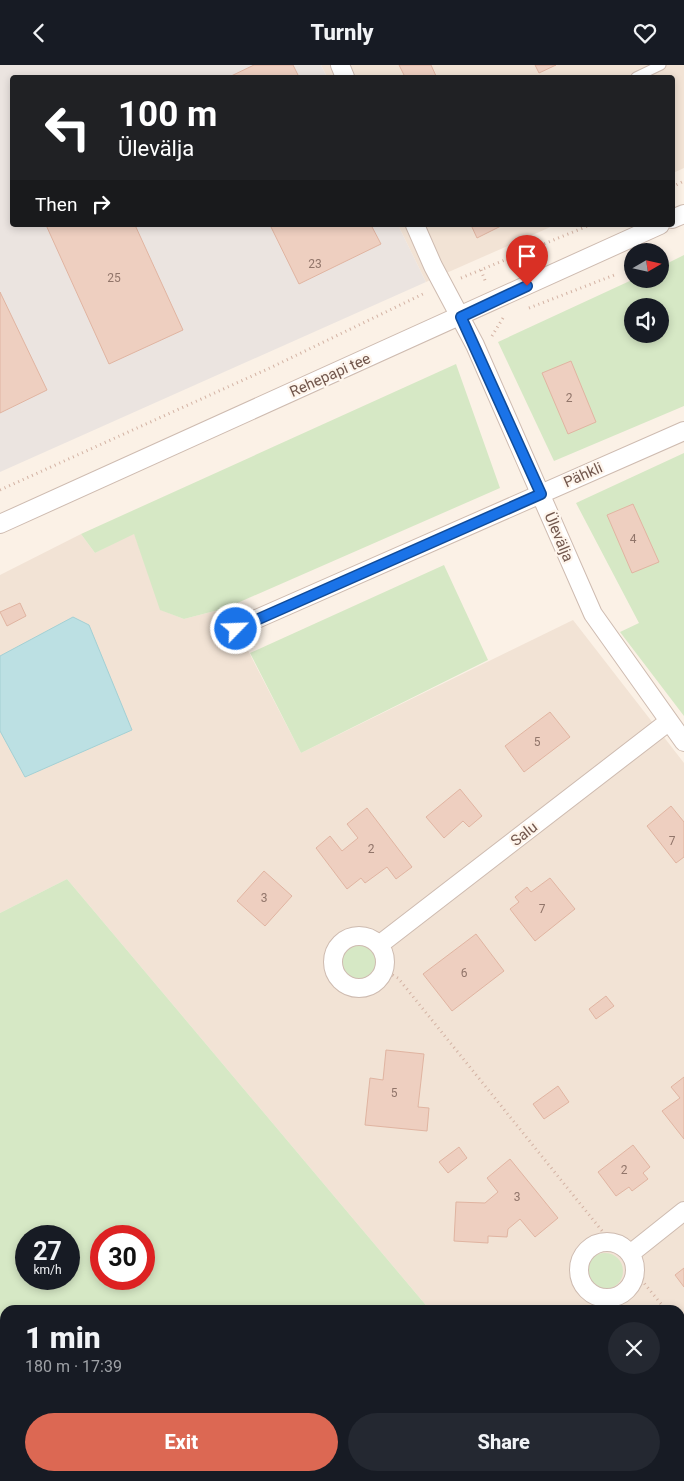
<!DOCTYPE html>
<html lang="en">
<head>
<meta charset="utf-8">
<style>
	body { margin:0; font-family:Roboto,sans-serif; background:#242831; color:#f1f3f6; height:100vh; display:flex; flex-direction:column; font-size:19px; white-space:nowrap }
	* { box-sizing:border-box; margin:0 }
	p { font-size:16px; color:#9ea1a6 }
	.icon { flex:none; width:28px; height:28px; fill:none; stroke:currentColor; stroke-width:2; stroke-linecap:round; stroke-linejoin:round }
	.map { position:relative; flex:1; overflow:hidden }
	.drawer { position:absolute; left:0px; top:1240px; width:685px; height:176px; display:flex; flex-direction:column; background:#171b24; border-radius:15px 15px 0 0; box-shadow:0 2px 8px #0003 }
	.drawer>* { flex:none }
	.banner { position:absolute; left:10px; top:10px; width:665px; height:152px; border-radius:5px; box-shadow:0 2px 8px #0003; background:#202124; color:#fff; overflow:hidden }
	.needle { width:32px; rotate:81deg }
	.buttons { position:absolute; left:624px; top:178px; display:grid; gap:10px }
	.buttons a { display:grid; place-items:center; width:45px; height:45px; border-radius:50%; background:#171b24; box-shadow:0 2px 8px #0003; font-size:25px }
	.speed { position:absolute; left:15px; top:1160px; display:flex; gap:10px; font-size:25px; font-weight:700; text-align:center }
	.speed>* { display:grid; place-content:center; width:65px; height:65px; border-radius:50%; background:#171b24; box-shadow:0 2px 8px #0003; line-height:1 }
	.speed small { font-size:12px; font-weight:400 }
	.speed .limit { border:8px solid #d22; background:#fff; color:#111 }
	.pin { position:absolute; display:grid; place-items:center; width:42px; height:42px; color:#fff; margin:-51px -21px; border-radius:50% 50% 50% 0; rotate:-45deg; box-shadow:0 0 5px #0007 }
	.pin .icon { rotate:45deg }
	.me { position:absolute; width:55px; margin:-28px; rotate:66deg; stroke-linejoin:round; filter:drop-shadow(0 0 4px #0008) }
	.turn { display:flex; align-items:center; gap:18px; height:105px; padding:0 25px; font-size:22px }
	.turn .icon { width:65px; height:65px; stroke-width:2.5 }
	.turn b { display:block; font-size:35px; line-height:42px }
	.then { display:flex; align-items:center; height:48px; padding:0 25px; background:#0003; gap:10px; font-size:19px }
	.round { display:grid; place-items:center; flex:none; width:52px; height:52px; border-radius:26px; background:#242831 }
	.head { display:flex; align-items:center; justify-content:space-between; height:85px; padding:0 25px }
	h1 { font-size:30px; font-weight:800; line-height:38px }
	.action { display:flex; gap:10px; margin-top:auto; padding:10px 25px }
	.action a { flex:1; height:58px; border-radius:30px; background:#dc6853; color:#fff; font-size:20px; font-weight:800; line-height:58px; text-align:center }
	.action a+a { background:#242831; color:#f1f3f6 }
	header { display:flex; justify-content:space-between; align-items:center; height:65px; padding:0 25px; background:#171b24; font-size:22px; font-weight:800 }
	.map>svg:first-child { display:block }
	.residential { fill:#f2e3d5 }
	.industrial { fill:#ebe4e0 }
	.green { fill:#d6e8c5; fill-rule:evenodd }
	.water { fill:#bce0e3; stroke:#a3d0d4 }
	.building { fill:#eecfc0; stroke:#e0b4a1 }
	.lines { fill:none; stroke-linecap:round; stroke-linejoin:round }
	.lane-casing { stroke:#cebbb0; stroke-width:11 }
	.street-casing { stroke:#cebbb0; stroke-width:20 }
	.path { stroke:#d3b2a3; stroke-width:3; stroke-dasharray:1 4; stroke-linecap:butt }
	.lane { stroke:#fff; stroke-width:9 }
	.street { stroke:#fff; stroke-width:18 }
	.route-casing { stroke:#114b97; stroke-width:12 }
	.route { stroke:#1a73e8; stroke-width:9 }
	.labels { text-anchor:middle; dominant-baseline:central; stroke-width:4.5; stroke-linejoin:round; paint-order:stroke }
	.number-label { font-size:12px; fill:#91756a }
	.street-label { font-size:15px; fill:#72574d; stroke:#fef5ec }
</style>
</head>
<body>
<header><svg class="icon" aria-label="back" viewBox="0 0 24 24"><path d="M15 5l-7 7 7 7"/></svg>Turnly<svg class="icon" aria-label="heart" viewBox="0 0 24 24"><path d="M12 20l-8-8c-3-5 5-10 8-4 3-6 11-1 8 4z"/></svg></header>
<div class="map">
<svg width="684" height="1416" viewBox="0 0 684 1416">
	<rect width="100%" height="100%" fill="#fbf1e6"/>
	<path class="residential" d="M321 0H684V103L673 108 672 12H327Z
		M398 160H555L426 217Z
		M134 468 161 545 184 554 226 543 301 688 573 555 684 698V1416H574L570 1411H680V1245H430L67 814 0 848V510L81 469 95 488Z
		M0 1313 5 1325V1411H39L41 1416H0Z"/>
	<path class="industrial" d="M0 0H321L327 12H12V160H398L426 217 0 407Z"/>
	<path class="green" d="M684 190V341L554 396 498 277 634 214H660V202ZM632 241H660V269H632Z
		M456 299 500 423 226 543 184 554 160 545 134 469 95 488 81 469Z
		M684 388V651L620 567 639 558 576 438Z
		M444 500 488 595 301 688 250 588Z
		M67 814 430 1245H5V1325L0 1313V848ZM69 1171V1214H26V1171ZM144 1171V1214H101V1171Z
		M341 897a18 18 0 1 1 36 0a18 18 0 1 1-36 0Z
		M587 1206a18 18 0 1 1 36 0a18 18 0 1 1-36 0Z
		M39 1411H570L574 1416H41Z"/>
	<path class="water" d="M73 552 89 560 132 665 25 712 0 666V591Z"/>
	<path class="building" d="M254 0H293L299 12H229Z
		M399 0H431L436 11 405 12Z
		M535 0H556L539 8Z
		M46 160H135L183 265 109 299Z
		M270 160H371L381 179 299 219Z
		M471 160H503L477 173Z
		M0 227 47 325 0 348Z
		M571 296 596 357 568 369 542 308Z
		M633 439 659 497 632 508 607 450Z
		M20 538 26 551 7 561 0 547Z
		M550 647 570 672 524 707 505 681Z
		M460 724 482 751 469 762 463 756 444 773 426 752Z
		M671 741 684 757V792L676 798 647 761Z
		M367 743 412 802 396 814 387 802 365 818 361 813 347 824 316 783 330 771 342 786 358 773 347 759Z
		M264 806 292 831 265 861 237 836Z
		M550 813 575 844 535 876 510 844 519 837 515 832 527 822 531 827Z
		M476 869 504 906 452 946 423 909Z
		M606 931 614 941 596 954 589 944Z
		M386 985 424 989 418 1042 429 1043 427 1066 365 1060 370 1013 383 1015Z
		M684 1012V1074L662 1046 680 1033 671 1022Z
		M558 1021 569 1037 544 1054 533 1039Z
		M633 1080 650 1102 643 1108 648 1114 632 1126 629 1122 616 1131 598 1107Z
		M459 1082 467 1093 448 1108 439 1097Z
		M510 1094 558 1153 535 1172 520 1154 508 1164 507 1172 488 1171V1178L454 1176 456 1137 485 1138 498 1127 487 1113Z
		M684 1203V1222L675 1210Z
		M680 1302 684 1307V1349L680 1352Z"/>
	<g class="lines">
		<defs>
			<path id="lane" d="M636 12 661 0"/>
			<path id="street" d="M340 0 345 12
				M672 154 684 149
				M415 160 433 201 475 280 593 549 684 677
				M0 459 660 160
				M236 563 684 366
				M333 897a26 26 0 1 1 52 0a26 26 0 1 1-52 0Z
				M379 880 668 657
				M579 1205a28 28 0 1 1 56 0a28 28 0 1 1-56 0Z
				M630 1189 684 1146"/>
		</defs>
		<use href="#lane" class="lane-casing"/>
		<use href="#street" class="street-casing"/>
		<path class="path" d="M672 122 684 116
			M481 205 486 218
			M461 213 590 160
			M529 243 617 209
			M492 271 503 253
			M0 425 272 302 425 228
			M384 905 398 913 611 1177
			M635 1207 666 1245
			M680 1262 684 1267"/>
		<use href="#lane" class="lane"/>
		<use href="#street" class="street"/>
	</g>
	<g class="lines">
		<defs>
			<path id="route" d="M236 564 541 429 461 252 527 221"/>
		</defs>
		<use href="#route" class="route-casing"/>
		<use href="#route" class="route"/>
	</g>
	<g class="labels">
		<g class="number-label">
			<text x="315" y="199">23</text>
			<text x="114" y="213">25</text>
			<text x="569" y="333">2</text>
			<text x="633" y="474">4</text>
			<text x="537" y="677">5</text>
			<text x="672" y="776">7</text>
			<text x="371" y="784">2</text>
			<text x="264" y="833">3</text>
			<text x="542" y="844">7</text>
			<text x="464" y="908">6</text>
			<text x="394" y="1028">5</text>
			<text x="624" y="1105">2</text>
			<text x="517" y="1132">3</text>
		</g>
		<g class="street-label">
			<text transform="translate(330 310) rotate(-24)">Rehepapi tee</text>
			<text transform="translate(583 410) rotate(-24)">Pähkli</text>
			<text transform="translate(559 472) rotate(67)">Ülevälja</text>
			<text transform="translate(524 769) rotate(-38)">Salu</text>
		</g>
	</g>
</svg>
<div class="buttons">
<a><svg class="needle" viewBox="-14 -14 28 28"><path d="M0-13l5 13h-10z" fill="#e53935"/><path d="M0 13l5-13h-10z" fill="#9ea1a6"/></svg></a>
<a><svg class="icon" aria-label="sound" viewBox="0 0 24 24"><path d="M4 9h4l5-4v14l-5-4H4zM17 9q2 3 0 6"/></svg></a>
</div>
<div class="speed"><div>27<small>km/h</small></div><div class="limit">30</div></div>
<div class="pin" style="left:527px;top:221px;background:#d93025"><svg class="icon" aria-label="arrive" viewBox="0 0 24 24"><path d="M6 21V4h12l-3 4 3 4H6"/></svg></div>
<svg class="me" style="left:236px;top:564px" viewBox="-20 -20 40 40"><circle r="17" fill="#1a73e8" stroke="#fff" stroke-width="3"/><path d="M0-11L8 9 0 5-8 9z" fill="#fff"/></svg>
<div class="banner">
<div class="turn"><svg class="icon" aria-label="left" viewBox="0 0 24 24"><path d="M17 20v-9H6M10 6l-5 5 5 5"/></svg><div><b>100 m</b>Ülevälja</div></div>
<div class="then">Then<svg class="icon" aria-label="right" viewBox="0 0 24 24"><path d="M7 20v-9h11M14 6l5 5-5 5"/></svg></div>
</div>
<section class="drawer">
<div class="head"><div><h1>1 min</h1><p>180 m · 17:39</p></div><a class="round"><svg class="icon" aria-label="close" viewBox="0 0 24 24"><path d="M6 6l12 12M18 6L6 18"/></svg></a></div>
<div class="action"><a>Exit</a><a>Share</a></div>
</section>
</div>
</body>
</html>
